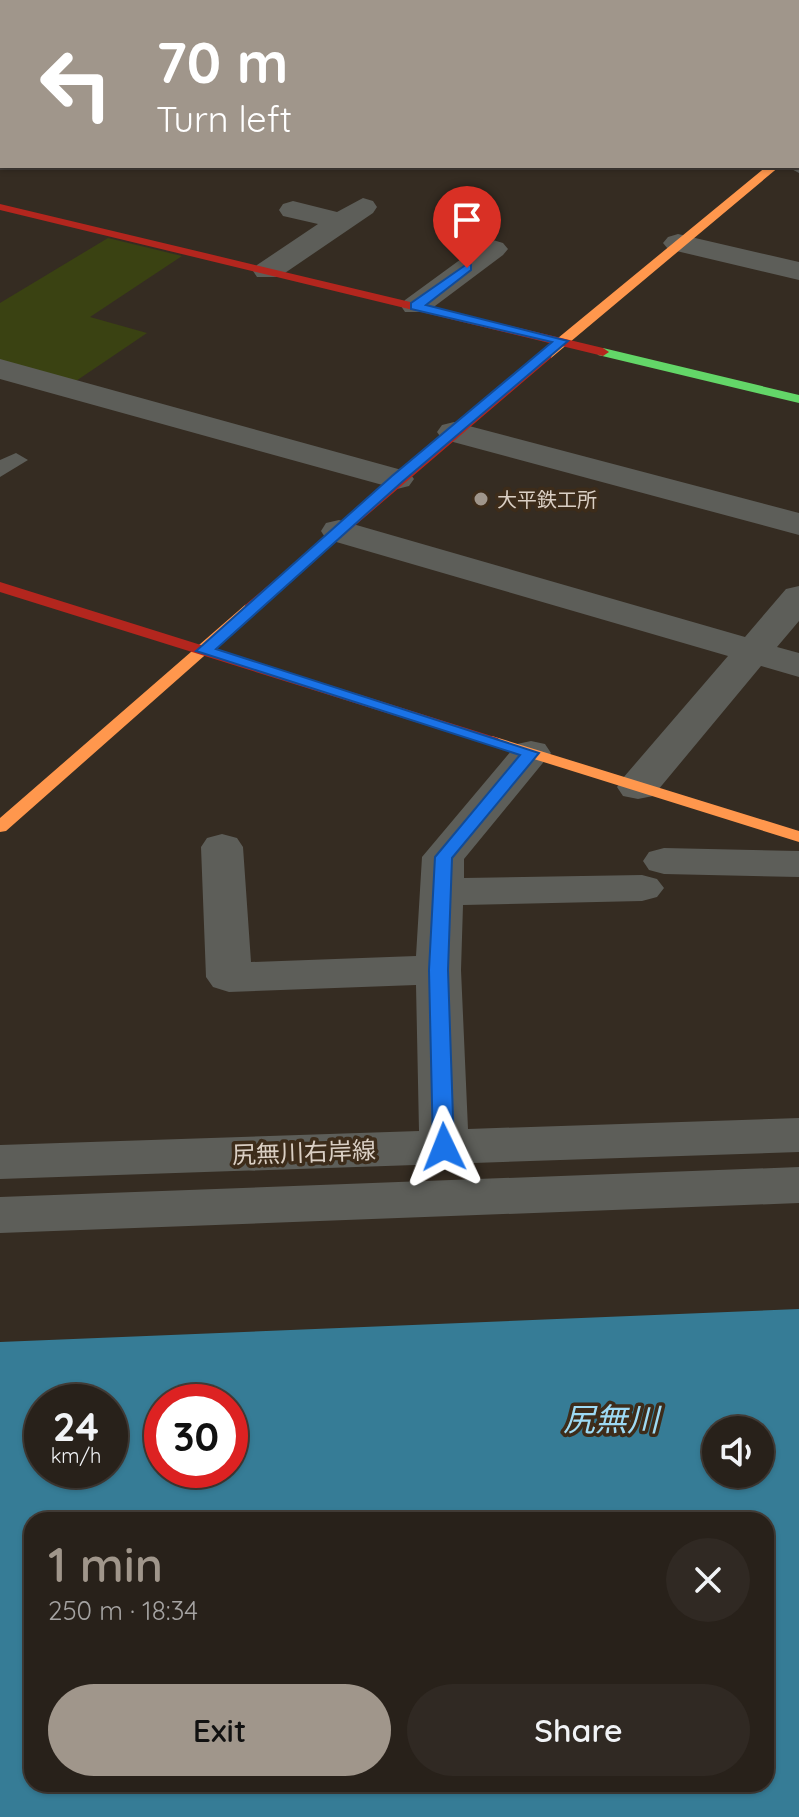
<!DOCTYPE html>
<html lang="en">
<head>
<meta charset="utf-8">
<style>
	body { margin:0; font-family:Quicksand,"Noto Sans JP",sans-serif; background:#302923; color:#f1f3f6; height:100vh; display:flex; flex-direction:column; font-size:30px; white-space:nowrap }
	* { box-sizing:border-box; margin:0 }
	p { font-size:26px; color:#a5a3a2 }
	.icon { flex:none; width:44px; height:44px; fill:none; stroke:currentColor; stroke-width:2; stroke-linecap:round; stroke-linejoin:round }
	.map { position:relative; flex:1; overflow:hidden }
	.panel { position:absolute; left:24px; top:1512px; width:750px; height:280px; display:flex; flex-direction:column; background:#28211a; border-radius:24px; box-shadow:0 2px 6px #0004,0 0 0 2px #443e39 }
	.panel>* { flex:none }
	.top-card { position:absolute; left:0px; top:0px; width:800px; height:168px; box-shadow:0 2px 6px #0004,0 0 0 2px #443e39; background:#a0968b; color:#fff; overflow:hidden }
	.controls { position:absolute; left:702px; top:1416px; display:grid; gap:16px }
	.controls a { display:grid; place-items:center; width:72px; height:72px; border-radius:50%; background:#28211a; box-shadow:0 2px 6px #0004,0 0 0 2px #443e39; font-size:40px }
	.speed { position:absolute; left:24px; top:1384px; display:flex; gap:16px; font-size:40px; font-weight:700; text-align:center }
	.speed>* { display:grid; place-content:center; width:104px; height:104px; border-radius:50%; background:#28211a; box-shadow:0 2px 6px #0004,0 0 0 2px #443e39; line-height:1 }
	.speed small { font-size:20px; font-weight:400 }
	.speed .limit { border:12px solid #d22; background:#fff; color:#111 }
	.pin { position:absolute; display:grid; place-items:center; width:68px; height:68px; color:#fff; margin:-82px -34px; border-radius:50% 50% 50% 0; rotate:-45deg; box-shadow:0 0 8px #0007 }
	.pin .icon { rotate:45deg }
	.me { position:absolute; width:88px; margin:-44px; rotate:358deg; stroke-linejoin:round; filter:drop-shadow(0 0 6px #0008) }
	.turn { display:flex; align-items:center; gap:28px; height:168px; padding:0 24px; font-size:36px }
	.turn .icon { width:104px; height:104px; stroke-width:2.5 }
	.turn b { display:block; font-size:56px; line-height:68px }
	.round { display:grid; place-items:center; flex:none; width:84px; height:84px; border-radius:42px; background:#302923 }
	.head { display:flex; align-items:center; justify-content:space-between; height:136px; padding:0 24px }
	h1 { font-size:48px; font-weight:600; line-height:60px; color:#a0968b }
	.primary-button { display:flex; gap:16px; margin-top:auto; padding:16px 24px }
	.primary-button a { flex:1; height:92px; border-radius:48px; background:#a0968b; color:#111; font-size:32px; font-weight:600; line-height:92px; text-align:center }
	.primary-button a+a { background:#302923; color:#f1f3f6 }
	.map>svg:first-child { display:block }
	.green { fill:#3a4212 }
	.water { fill:#367c96; fill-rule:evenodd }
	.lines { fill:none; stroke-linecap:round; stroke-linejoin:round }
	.lane { fill:#5d5e59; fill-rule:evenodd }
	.street { fill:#5d5e59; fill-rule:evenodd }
	.fast { fill:#63d668; fill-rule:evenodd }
	.slow { fill:#ff974d; fill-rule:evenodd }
	.jam { fill:#b3261e; fill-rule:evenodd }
	.route { fill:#1a73e8; stroke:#114b97; stroke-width:2 }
	.poi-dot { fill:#a0968b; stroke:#3d2c1a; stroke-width:3 }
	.labels { text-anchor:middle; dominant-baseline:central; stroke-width:7; stroke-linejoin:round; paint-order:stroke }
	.far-poi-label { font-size:20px; fill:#dacfc4; stroke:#3d2c1a; text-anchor:start }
	.street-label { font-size:24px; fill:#dacfc4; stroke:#3d2c1a }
	.near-water-label { font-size:32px; font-style:italic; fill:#9edaf4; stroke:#3d2c1a }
</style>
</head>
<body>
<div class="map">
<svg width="799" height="1817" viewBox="0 0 799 1817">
	<rect width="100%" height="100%" fill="#352c22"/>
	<path class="green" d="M108 238 182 256 90 317 147 333 73 383 0 364V303Z"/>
	<path class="water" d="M799 1309V1817H0V1342ZM42 1402H110V1470H42ZM162 1402H230V1470H162ZM716 1430H760V1474H716ZM32 1520H766V1784H32Z"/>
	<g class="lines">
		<path class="lane" d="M16 453 28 460 0 477V460Z"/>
		<path class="street" d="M199 0H226L198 2Z
			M573 0H599L572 2Z
			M798 156H799V173L786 166H798Z
			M363 198 373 201 377 207 373 213 279 277H257L253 271 257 265 318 224 283 216 279 210 283 204 293 201 337 212Z
			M678 234 799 262V280L668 249 663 243 668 237Z
			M493 240 503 243 508 249 503 255 427 312H405L401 306 405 300 483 243Z
			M0 359 409 472 414 479 409 486 397 489 0 379Z
			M454 422 799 513V535L442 439 437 432 442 425Z
			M339 520 745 637 786 589 799 586V621L777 647 799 653V677L761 666 653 796 638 799 623 796 617 787 623 778 728 656 326 539 321 531 326 523Z
			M531 741 545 744 551 753 464 859V878L642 875 657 879 664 888 657 897 642 901 463 905 461 970 468 1129 799 1118V1152L0 1179V1145L419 1131 416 985 229 992 213 987 206 977 201 847 207 838 222 834 237 838 243 847 251 962 416 956 422 857 517 744Z
			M664 848 799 851V877L664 874 649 870 643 861 649 852Z
			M799 1167V1203L0 1233V1197Z"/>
		<path class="fast" d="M0 45H2V51H0Z
			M603 348 799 395V403L598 355 597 352Z"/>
		<path class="slow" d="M767 166H780L551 358H541V352Z
			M250 603 258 608 255 611 6 831 0 832V818L245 605Z
			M492 736 799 831V842L486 744 484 741 486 738Z"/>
		<path class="jam" d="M798 24H799V30H798Z
			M798 142H799V148H798Z
			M0 204 603 348 609 352 603 356 0 210Z
			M546 351 552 355 551 358 255 611H245V605Z
			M0 582 498 738 500 741 498 744H486L0 592Z"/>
	</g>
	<path class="route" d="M467 264 471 265V270L426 305 568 341 402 482 216 649 539 753 452 858 448 970 454 1147 444 1154 433 1147 429 970 435 857 520 755 196 651 392 476 552 342 411 309V303Z"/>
	<circle class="poi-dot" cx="481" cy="499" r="8"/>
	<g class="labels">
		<g class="far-poi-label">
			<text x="497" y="499">大平鉄工所</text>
		</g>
		<g class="street-label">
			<text transform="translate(304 1152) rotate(-2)">尻無川右岸線</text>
		</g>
		<g class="near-water-label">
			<text x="611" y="1419">尻無川</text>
		</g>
	</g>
</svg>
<div class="controls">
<a><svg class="icon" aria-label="sound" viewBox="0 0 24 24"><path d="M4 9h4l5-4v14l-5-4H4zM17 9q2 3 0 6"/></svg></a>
</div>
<div class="speed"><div>24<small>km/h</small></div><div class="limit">30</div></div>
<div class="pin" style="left:467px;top:268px;background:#d93025"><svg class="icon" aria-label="arrive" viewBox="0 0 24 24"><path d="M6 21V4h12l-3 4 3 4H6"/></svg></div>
<svg class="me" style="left:444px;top:1147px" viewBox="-20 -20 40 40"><path d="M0-17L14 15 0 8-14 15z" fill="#1a73e8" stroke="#fff" stroke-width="4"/></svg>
<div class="top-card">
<div class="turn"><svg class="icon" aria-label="left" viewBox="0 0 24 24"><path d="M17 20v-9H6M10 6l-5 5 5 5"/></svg><div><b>70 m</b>Turn left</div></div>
</div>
<section class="panel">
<div class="head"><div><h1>1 min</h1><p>250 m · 18:34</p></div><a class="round"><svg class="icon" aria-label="close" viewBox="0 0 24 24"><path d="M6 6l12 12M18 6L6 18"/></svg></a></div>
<div class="primary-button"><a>Exit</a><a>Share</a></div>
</section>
</div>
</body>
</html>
